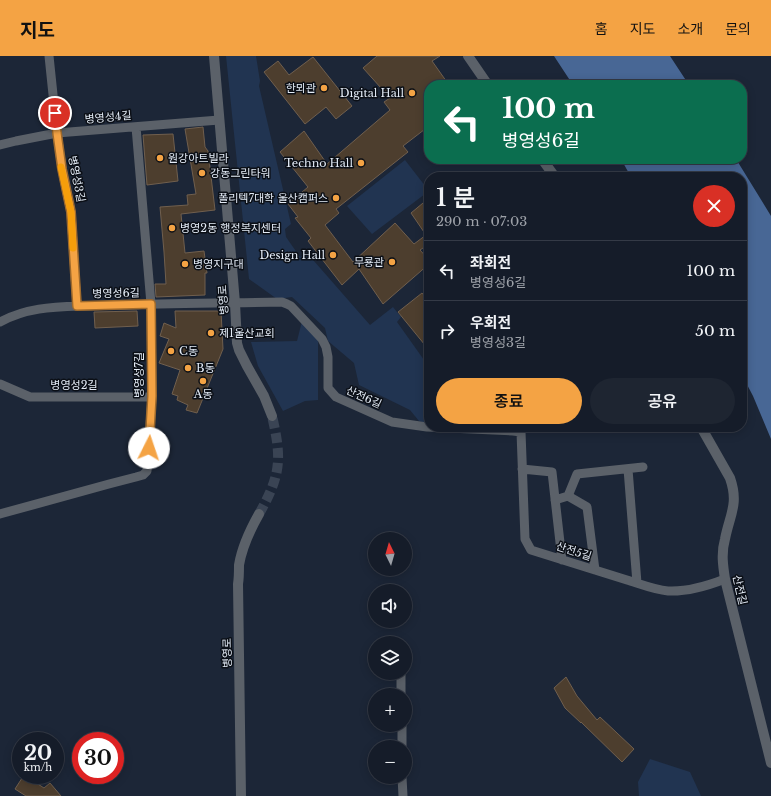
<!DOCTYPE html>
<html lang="ko">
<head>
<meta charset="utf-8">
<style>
	body { margin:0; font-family:"Libre Baskerville","Noto Sans KR",serif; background:#1e2531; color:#f1f3f6; height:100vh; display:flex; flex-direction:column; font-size:15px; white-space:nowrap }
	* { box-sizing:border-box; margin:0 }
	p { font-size:13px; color:#9da1a8 }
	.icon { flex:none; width:22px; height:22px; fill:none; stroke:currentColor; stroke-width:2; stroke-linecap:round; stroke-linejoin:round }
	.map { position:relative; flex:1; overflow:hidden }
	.panel { position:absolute; left:424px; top:116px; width:323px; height:260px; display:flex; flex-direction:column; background:#151c29; border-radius:16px; box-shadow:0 2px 10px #0003,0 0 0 1px #343a46 }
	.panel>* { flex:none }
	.top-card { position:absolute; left:424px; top:24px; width:323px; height:84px; border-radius:16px; box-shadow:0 2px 10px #0003,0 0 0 1px #343a46; background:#0b6e4f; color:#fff; overflow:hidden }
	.needle { width:26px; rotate:355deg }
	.fabs { position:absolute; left:368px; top:476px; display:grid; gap:8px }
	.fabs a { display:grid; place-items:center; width:44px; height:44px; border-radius:50%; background:#151c29; box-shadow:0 2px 10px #0003,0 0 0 1px #343a46; font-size:20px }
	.speed { position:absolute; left:12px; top:676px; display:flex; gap:8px; font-size:20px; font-weight:700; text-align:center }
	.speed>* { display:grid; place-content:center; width:52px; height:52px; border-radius:50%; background:#151c29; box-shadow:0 2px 10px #0003,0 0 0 1px #343a46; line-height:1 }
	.speed small { font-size:10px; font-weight:400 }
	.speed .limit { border:6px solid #d22; background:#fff; color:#111 }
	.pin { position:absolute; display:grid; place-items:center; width:34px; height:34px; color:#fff; margin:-17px; border:2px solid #fff; border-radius:50%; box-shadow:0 1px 4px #0007 }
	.me { position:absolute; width:44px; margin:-22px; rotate:4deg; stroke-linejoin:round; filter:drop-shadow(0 0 3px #0008) }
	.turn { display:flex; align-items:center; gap:14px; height:84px; padding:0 12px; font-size:18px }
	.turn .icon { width:52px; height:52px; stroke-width:2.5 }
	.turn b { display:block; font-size:28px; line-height:34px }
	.round { display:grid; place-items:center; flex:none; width:42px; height:42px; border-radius:21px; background:#1e2531 }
	.headline { display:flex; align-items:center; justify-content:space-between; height:68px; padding:0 12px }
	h1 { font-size:24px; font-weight:600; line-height:30px }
	.cta { display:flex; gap:8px; margin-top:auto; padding:8px 12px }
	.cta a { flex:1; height:46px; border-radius:24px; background:#f4a344; color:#111; font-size:16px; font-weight:600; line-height:46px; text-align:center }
	.cta a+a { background:#1e2531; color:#f1f3f6 }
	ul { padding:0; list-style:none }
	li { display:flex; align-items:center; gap:12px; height:60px; padding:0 12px; border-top:1px solid #343a46 }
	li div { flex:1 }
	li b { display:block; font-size:15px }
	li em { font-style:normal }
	header { display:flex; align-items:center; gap:24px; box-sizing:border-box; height:56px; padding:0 20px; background:#f4a344; color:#111 }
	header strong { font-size:19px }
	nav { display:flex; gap:22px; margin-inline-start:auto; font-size:14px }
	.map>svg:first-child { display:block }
	.green { fill:#213451 }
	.water { fill:#486795 }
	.building { fill:#4d3e2e; stroke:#705f4e }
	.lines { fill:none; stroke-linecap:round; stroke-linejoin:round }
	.tertiary-tunnel { stroke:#3a4454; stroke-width:10; stroke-dasharray:10 5; stroke-linecap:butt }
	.minor { stroke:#5b6169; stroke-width:9 }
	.tertiary { stroke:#5b6169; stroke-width:10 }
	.route-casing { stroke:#9f6a2c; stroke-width:10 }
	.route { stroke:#f4a344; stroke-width:7 }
	.slow { stroke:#f59e0b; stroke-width:7 }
	.poi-dot { fill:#f4a344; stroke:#0b0f16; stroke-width:1.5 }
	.labels { text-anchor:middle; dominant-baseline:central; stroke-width:3; stroke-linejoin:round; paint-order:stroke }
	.poi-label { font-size:11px; fill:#e4ecf7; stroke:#0b0f16; text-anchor:start }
	.street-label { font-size:11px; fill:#e4ecf7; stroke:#0b0f16 }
</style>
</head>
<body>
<header>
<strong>지도</strong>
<nav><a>홈</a><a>지도</a><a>소개</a><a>문의</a></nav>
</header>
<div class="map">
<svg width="771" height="740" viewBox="0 0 771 740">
	<rect width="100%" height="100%" fill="#1c2637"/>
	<path class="green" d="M226 0H256L260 25 259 30 291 168 285 173 286 181 300 201 307 197 370 269 393 251 401 261 397 266 429 311V368L419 365 410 354 359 329 354 307 328 285 325 272 292 241 277 243 249 223Z
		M405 104 429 135 372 178 347 150Z
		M302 265 318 281V344L305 345 283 355 258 310 251 286 297 285Z
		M650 703 690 716 701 740H639L638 726Z"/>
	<path class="water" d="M554 0H670L689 29H573Z
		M621 103H736L771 160V383L753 340 742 319V121H631Z"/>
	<path class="building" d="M377 0H440L432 5 449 29H429V70L403 90 408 96 336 153 339 157 325 169 353 206 395 167 414 188 426 179 411 157 429 142V188L420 194 429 204V208L383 248 359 213 342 229 308 185 311 182 295 162 298 161 288 148 308 131 280 96 304 75 327 108 390 54 384 46 390 42 363 12Z
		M313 1 352 50 336 63 326 51 305 68 264 16 278 5 289 19Z
		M203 71 205 91 208 95 215 154 181 158 185 197 204 195 207 217H205V239L156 241 155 228H166L164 196 160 151 188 149 187 139 196 138 185 73Z
		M173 78 178 125 147 129 143 79Z
		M422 237 429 245V294L398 256Z
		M137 255 138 270 95 272 94 256Z
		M175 255H221L223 293 197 357 186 354 188 349 177 344 178 340 172 338 180 314 159 307 169 283 160 280 164 267 176 272Z
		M566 621 577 640 597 664 600 661 634 693 622 706 581 666V667L565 652 554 632Z
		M24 719 44 732 50 727 61 740H26L15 733Z"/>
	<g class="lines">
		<path class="tertiary-tunnel" d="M259 458C281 419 282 403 272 360"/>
		<path class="minor" d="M49 0 57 77 62 113 71 156 77 250
			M0 89 16 85 57 77 219 64
			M0 266C26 252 51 251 80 250 96 250 112 249 129 249 180 247 231 247 282 246L287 248 291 250 322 283 326 291 328 301V332L336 341 392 366 427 371 513 375 521 376 525 483 531 494C563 504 595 514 627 524 640 528 655 534 668 535 688 536 707 530 725 523
			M0 328 30 341H152
			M522 413 552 416 562 504
			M628 413 637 527
			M568 440 587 451 595 514
			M555 444 568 440 577 418 643 411
			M0 458 109 428 136 421 143 419 147 415 152 341 151 248 136 71
			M401 617V639
			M402 669V691
			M402 721 403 740"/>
		<path class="tertiary" d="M214 0 235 247 237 287 239 294 247 310 264 340 272 360
			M468 0 488 29
			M542 103 555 121
			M701 371 730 422C739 448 730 458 725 483 721 497 723 510 725 523L771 707
			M241 740 238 528C239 522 239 515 239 509 242 491 250 474 259 458"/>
	</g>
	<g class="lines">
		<defs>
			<path id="route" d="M55 57 57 77 62 113 71 156 77 250 151 248 152 340 149 392"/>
		</defs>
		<use href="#route" class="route-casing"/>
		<use href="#route" class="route"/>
		<path class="slow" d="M61 111 71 156 73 192"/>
	</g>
	<g class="poi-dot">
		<circle cx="324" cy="32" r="4"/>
		<circle cx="412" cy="37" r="4"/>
		<circle cx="160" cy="102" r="4"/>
		<circle cx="361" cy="107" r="4"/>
		<circle cx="202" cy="117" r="4"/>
		<circle cx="336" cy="142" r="4"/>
		<circle cx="172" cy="172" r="4"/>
		<circle cx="333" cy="199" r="4"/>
		<circle cx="392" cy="206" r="4"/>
		<circle cx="185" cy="208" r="4"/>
		<circle cx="211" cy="277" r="4"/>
		<circle cx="171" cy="295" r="4"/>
		<circle cx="188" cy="312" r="4"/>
		<circle cx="203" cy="325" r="4"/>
	</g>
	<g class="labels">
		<g class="poi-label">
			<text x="316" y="32" text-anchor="end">한뫼관</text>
			<text x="404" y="37" text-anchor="end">Digital Hall</text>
			<text x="168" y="102">원강아트빌라</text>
			<text x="353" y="107" text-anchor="end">Techno Hall</text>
			<text x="210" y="117">강동그린타워</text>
			<text x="328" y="142" text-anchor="end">폴리텍7대학 울산캠퍼스</text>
			<text x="180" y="172">병영2동 행정복지센터</text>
			<text x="325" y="199" text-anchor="end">Design Hall</text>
			<text x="384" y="206" text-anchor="end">무룡관</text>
			<text x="193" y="208">병영지구대</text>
			<text x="219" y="277">제1울산교회</text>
			<text x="179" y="295">C동</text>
			<text x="196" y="312">B동</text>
			<text x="203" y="338" text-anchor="middle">A동</text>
		</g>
		<g class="street-label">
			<text transform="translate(108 61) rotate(-5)">병영성4길</text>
			<text transform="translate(77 123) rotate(79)">병영성3길</text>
			<text transform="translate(116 237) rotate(-1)">병영성6길</text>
			<text transform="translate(223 244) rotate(-94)">병영로</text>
			<text transform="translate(139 319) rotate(-90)">병영성7길</text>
			<text x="74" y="329">병영성2길</text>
			<text transform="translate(364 341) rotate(24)">산전6길</text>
			<text transform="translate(574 495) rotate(18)">산전5길</text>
			<text transform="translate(740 534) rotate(77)">산전길</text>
			<text transform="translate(227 597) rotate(-91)">병영로</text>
		</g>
	</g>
</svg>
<div class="fabs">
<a><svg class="needle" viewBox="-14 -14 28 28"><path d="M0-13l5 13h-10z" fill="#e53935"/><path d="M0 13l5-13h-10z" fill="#9da1a8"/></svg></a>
<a><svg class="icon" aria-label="sound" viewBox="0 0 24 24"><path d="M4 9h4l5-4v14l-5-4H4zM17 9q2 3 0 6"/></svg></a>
<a><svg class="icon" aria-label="layers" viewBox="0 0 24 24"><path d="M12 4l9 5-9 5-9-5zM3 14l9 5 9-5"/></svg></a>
<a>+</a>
<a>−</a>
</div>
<div class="speed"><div>20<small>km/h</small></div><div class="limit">30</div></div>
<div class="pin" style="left:55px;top:57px;background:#d93025"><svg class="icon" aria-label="arrive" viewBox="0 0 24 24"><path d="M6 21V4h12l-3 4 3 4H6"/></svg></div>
<svg class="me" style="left:149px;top:392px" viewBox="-20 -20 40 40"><circle r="19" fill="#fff"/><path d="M0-13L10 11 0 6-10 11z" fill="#f4a344"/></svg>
<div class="top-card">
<div class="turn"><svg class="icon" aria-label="left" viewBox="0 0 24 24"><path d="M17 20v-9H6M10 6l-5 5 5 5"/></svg><div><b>100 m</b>병영성6길</div></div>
</div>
<section class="panel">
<div class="headline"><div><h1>1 분</h1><p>290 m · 07:03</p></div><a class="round" style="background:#d93025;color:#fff"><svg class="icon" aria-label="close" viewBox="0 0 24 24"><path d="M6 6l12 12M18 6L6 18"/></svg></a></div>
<ul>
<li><svg class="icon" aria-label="left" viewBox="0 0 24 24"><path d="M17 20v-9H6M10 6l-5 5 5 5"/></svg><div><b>좌회전</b><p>병영성6길</p></div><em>100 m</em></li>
<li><svg class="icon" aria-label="right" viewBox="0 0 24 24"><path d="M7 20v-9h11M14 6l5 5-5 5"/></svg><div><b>우회전</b><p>병영성3길</p></div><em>50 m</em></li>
</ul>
<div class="cta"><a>종료</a><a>공유</a></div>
</section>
</div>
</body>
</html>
